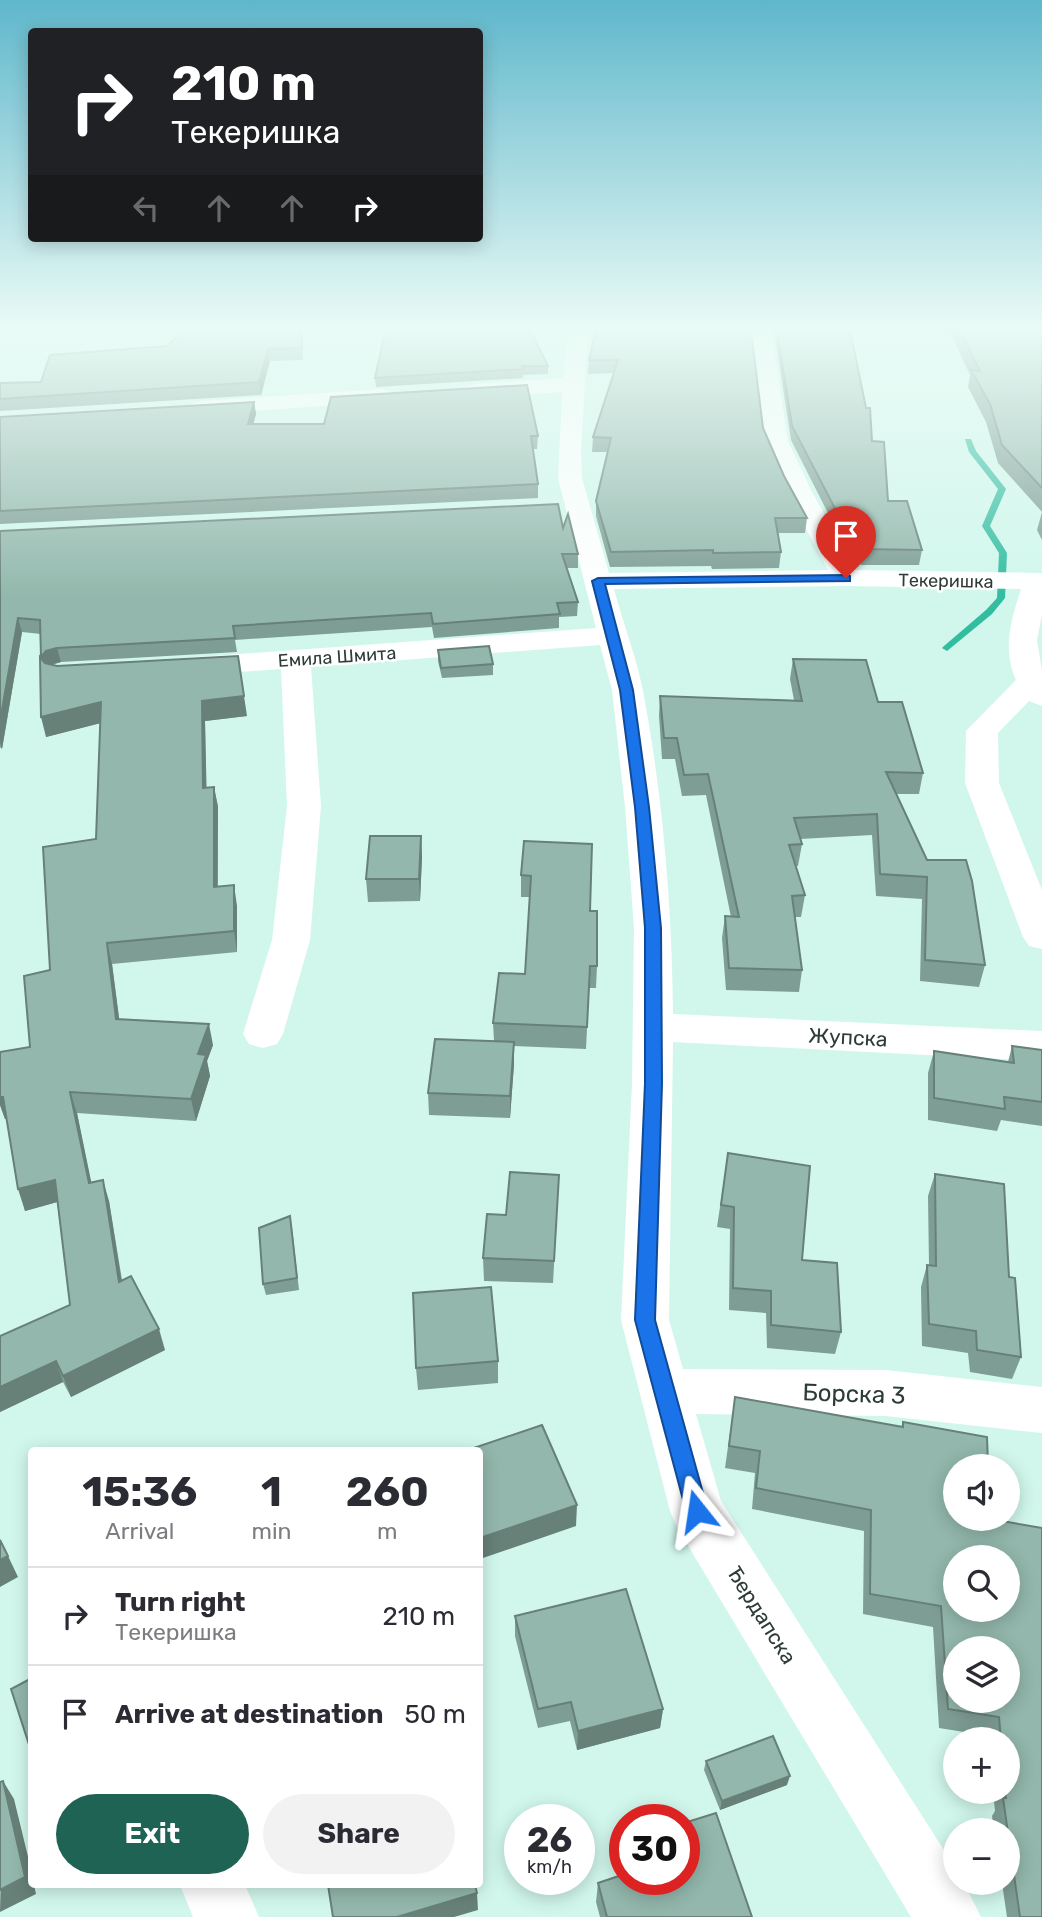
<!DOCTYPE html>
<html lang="en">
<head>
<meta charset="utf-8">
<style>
	body { margin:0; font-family:Rubik,sans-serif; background:#f2f2f3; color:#2b2b33; height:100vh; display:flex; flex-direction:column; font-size:26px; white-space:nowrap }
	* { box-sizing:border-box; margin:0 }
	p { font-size:23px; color:#7c7c81 }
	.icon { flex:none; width:38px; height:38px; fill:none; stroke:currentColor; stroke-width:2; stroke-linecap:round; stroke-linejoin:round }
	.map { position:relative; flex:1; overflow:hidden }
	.side { position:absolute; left:28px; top:1447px; width:455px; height:441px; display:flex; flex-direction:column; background:#fff; border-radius:7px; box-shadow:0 4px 18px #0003 }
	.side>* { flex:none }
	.top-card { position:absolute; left:28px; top:28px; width:455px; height:214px; border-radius:7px; box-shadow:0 4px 18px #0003; background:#202124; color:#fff; overflow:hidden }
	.controls { position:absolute; left:943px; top:1454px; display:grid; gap:14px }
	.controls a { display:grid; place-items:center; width:77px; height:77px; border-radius:50%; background:#fff; box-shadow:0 4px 18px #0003; font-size:35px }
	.speed { position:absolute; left:504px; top:1804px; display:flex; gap:14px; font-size:35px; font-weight:700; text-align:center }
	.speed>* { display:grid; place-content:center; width:91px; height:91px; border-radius:50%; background:#fff; box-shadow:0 4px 18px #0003; line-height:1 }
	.speed small { font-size:18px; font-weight:400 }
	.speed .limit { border:10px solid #d22; background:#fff; color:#111 }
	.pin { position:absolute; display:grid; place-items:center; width:60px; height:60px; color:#fff; margin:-72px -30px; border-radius:50% 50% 50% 0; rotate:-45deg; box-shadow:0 0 7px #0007 }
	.pin .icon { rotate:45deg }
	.me { position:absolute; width:77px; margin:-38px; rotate:345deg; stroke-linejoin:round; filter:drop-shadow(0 0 5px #0008) }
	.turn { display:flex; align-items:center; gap:24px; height:147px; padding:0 28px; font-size:32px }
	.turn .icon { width:91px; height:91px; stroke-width:2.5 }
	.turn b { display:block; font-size:49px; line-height:60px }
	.lanes { display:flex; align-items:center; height:66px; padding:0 28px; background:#0003; justify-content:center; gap:35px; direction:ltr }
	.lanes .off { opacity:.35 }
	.eta { display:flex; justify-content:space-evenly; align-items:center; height:119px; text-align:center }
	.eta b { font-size:42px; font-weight:700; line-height:49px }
	.button { display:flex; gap:14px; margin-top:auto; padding:14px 28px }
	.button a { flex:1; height:80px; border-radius:42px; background:#1f6355; color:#fff; font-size:28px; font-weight:700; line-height:80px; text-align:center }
	.button a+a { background:#f2f2f3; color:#2b2b33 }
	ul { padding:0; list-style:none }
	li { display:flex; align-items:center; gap:21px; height:98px; padding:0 28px; border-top:2px solid #e1e1e2 }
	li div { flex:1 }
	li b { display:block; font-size:26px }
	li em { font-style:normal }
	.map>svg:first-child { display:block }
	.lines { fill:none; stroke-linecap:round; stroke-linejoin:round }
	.stream { fill:#32bca0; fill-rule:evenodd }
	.street { fill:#fff; fill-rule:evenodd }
	.wall { fill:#7e9d94 }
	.shaded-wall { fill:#678078 }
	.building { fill:#93b7ac; stroke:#678078; stroke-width:2; fill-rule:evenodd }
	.route { fill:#1a73e8; stroke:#114b97; stroke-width:2 }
	.labels { text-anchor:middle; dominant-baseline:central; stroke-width:5; stroke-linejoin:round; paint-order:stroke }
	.far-street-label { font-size:18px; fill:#2d3c37; stroke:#fff }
	.street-label { font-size:21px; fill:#2d3c37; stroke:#fff }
	.near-street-label { font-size:24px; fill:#2d3c37; stroke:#fff }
</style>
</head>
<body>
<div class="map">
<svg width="1042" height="1917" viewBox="0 0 1042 1917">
	<rect width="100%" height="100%" fill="#d1f7ec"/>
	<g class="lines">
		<path class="stream" d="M965 439H971L976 451 1006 489 990 526 1007 553 1005 598 992 614 947 651 942 648 944 646 986 610 997 598 999 553 982 526 998 489 969 452Z"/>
		<path class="street" d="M568 330H588L581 452 582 478 609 573 828 570 785 490 764 441 751 330H771L788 441 811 490 855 570 1042 573V614L1037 640 1042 671V706L1029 701 998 733 999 783 1042 890V949L1029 946 1023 937 965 783 966 731 1016 680C1002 649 1011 620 1021 589L846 586 614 589C623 623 636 656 643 691 663 797 672 906 673 1014L1042 1031V1061L673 1042 669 1320 683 1369 886 1370 1042 1387V1433L886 1416 696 1414 721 1501 956 1869V1883H964L981 1917H911L678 1529 670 1511 621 1320 632 1083 634 928 625 807 612 690 600 645 311 667 321 806 310 940 283 1034 277 1044 263 1048 249 1044 243 1034 272 940 287 806 281 669 185 676 174 673 170 667 174 661 185 658 596 628 558 478 562 392 474 398 466 396 463 391 466 386 474 384 563 378Z
			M382 389 390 391 393 396 390 401 201 415 193 413 190 408 193 403 201 401Z
			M180 1885H245L259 1917H193Z"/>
	</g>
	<path class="wall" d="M184 330H302L303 360 270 361 261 395 0 411V383L41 382 167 346Z
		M596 330 763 428 784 476 807 518 805 533H778L781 552 779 568 712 569 711 566 610 567 596 516V501L608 452H592L593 437 614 373 588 374 589 360Z
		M774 330H850L872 441 888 501 922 550 919 565H861L852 534 838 533 791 440Z
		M949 330H1042V540L1037 530 1042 512 998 463 986 422 968 387 970 375Z
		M385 332 548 366V374L523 375V378L376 387 375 378Z
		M254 402 256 414 253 424 538 436 537 449H533L538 484V498L0 524V417Z
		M563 528 578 554V568H567L578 602 577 616 559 617V628L434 638 432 627 235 640 237 652 61 662 52 665 247 716 205 721 206 787H214L218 807V887L237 906V952L112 964 119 1019 213 1045 207 1061 210 1076 196 1121 77 1113 91 1183 109 1201 122 1280 165 1350 71 1397 63 1382 0 1412V1336L70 1305 57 1202 25 1211 6 1119H5L0 1105V1052L30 1047 50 970 96 839 100 723 46 737 41 634 22 632 2 749 0 747V531Z
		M438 650 493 664V675L442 678 438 661Z
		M793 659 878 702 923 773 919 794H896L927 860 985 965 979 987 920 981 922 899 876 896 872 835 800 839 802 844 798 866H796L805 895 801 917H795L802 970 799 992 726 990 722 938 725 916 731 917 706 795 682 796 675 759H662L659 716 660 696 794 700 790 679Z
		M421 836 422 857 420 901 368 902 366 879Z
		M524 841 590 911 597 966 596 988H589L586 1049 514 1046V1064L510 1118 429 1115 428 1093 494 1041 493 1023 525 974 530 897H521V875Z
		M1012 1046 1042 1050V1126L1001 1120 997 1131 928 1120V1073L934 1051 1008 1062Z
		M728 1153 802 1260 841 1332 835 1354 767 1348 766 1313 729 1310 730 1229 717 1227Z
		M935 1174 1009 1277 1021 1357 1012 1379 970 1372 968 1353 922 1346 921 1287 927 1265H929L928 1196Z
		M559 1175 553 1283 484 1281 483 1258Z
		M292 1227 299 1290 266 1295 263 1284Z
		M498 1361V1383L418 1390 416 1368Z
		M735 1397 901 1427 903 1422 990 1519 1042 1917H1007L1002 1883H1008V1830H994L992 1816 995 1811 993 1792H1008V1740H990L989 1736 939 1728 933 1627 863 1614 864 1531 752 1509 755 1473 725 1468Z
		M515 1616 663 1709 660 1728 577 1750 570 1721 538 1728 515 1636Z
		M706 1761 787 1785 720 1810 704 1770Z
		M625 1842V1872L622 1862Z
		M598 1883 752 1917H600L596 1902Z"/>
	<path class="shaded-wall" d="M268 349 270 361 261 395 259 382Z
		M254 402 256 414 250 436 248 424Z
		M18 618 22 632 2 749 0 742V721Z
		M57 648 61 662 49 665 45 671 41 657 46 651Z
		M244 696 247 716 205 721 207 808 203 788 202 701Z
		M101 702 105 722 46 737 41 717Z
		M214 787 218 807 217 908 214 887Z
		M421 836 422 857 420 901 419 879Z
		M234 885 237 906V952L234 931Z
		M107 943 112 964 122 1040 116 1019Z
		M209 1024 213 1045 207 1061 210 1076 196 1121 191 1099 198 1054Z
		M514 1042V1064L510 1118V1096Z
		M70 1092 77 1113 96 1205 89 1183Z
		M0 1097H3L10 1118 5 1119 0 1105Z
		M55 1180 61 1201 25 1211 18 1189Z
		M103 1180 109 1201 125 1303 119 1282Z
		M159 1329 165 1350 71 1397 63 1376Z
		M56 1361 63 1382 0 1412V1387Z
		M577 1505 576 1526 480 1559V1538Z
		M0 1539 18 1577 0 1587Z
		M663 1709 660 1728 577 1750 578 1731Z
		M790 1776 787 1785 720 1810 722 1801Z
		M3 1781 14 1799 32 1873V1885H34L36 1894 0 1912Z
		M477 1893 478 1910 454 1917H397Z"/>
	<path class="building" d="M184 330H301L302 348 268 349 259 382 0 399V383L41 382 50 355 167 346Z
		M419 330H530L548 366H522L523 369 375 378 385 332Z
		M596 330H751L763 428 784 476 807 518H775L781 552 713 553V550L611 552 596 501 611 438 593 437 618 360H589Z
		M777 330H850L866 408H870L872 441 884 442 888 501H907L922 550 864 549 854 518H840L792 426Z
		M960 330H1042V488L1002 445 990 404 971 370 980 371Z
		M527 385 538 436H531L538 484 0 511V417L254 402 248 424H324L331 397Z
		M558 504 563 528 568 514 578 554H562L578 602 557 603 560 614 433 624 431 613 233 626 235 638 57 648 46 651 41 657 40 620 18 618 0 721V531Z
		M489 646 493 664 441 668 438 650Z
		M238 656 244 696 202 701 203 788 214 787V887L234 885V931L107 943 116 1019 209 1024 198 1054 206 1055 191 1099 70 1092 89 1183 103 1180 119 1282 131 1276 159 1329 63 1376 56 1361 0 1387V1336L70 1305 55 1180 18 1189 3 1097H0V1052L30 1047 24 976 50 970 43 847 96 839 101 702 41 717 40 657 45 663 57 666Z
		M793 659 866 660 878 702H902L923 773 886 772 927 860H966L972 881 985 965 925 960 927 877 880 874 877 814 794 818 802 844 789 845 805 895 792 896 802 970 729 968 725 916 739 917 708 774 684 775 677 738H664L660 696 802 701Z
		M370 836H421L419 879H366Z
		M524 841 592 844 590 911H597V966H590L587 1027 493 1023 499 973 525 974 531 876 521 875Z
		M435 1039 514 1042 510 1096 428 1093Z
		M1012 1046 1042 1050V1102L1004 1097 1005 1109 934 1098V1051L1014 1063Z
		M728 1153 810 1166 802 1260 837 1263 841 1332 771 1325V1291L733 1288 734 1207 721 1205Z
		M510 1172 559 1175 554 1261 483 1258 487 1214 506 1215Z
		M935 1174 1004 1184 1009 1277 1015 1278 1021 1357 977 1350 976 1331 929 1324 927 1265 936 1266Z
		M290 1216 297 1278 263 1284 259 1228Z
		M491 1287 498 1361 416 1368 413 1293Z
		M735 1397 903 1427V1422L987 1437 988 1466H956V1519H990L1042 1528V1917H1020L1003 1798H1006L1005 1792H1008V1740H1001L999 1717 948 1709 941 1606 870 1594 871 1510 756 1488 760 1451 729 1446ZM956 1558H1008V1610H956ZM956 1648H1008V1701H956Z
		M542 1425 577 1505 480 1538V1451H465Z
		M0 1540 8 1556 0 1560Z
		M626 1589 663 1709 578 1731 571 1702 538 1709 515 1616Z
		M32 1678V1754L11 1689Z
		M773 1736 790 1776 722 1801 706 1761Z
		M3 1781 25 1877 0 1890V1782Z
		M716 1813 752 1917H607L598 1883 625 1874V1880H684V1823Z
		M328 1885H475L477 1893 397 1917H333Z"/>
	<linearGradient id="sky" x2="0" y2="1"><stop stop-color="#5fb7cb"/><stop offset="0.55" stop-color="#eafbf6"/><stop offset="1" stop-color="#eafbf6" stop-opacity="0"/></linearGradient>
	<rect width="1042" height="598" fill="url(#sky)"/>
	<path class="route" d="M846 575 850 576V581L605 584 633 690 649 807 661 928 662 1083 655 1320 708 1511 705 1518 697 1522 689 1518 686 1511 635 1320 645 1083V928L635 807 620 690 592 581 598 578Z"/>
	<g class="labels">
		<g class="far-street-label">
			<text transform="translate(946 581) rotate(1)">Текеришка</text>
			<text transform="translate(337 657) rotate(-4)">Емила Шмита</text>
		</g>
		<g class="street-label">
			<text transform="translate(848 1037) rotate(3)">Жупска</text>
			<text transform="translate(762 1615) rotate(58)">Ђердапска</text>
		</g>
		<g class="near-street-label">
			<text transform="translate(854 1394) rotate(2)">Борска 3</text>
		</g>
	</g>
</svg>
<div class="controls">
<a><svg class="icon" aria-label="sound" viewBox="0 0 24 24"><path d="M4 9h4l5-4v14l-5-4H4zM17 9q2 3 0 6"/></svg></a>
<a><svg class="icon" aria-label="search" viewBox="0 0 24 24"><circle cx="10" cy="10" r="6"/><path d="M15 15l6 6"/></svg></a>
<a><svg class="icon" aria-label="layers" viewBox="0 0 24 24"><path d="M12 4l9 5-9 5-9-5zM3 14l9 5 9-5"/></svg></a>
<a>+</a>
<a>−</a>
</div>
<div class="speed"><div>26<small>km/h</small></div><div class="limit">30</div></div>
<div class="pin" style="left:846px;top:578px;background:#d93025"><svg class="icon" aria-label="arrive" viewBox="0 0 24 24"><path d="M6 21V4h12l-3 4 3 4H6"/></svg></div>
<svg class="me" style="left:697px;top:1511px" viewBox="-20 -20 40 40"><path d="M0-17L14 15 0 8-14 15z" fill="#1a73e8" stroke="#fff" stroke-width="4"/></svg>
<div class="top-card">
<div class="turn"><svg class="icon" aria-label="right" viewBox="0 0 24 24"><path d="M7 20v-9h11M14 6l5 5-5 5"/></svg><div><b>210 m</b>Текеришка</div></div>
<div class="lanes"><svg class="icon off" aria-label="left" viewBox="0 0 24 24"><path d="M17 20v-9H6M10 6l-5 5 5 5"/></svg><svg class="icon off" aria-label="ahead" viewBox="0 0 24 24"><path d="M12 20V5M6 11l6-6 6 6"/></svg><svg class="icon off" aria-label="ahead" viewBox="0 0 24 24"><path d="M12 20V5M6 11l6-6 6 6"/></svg><svg class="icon" aria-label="right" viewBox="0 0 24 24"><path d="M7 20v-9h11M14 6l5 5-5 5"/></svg></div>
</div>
<section class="side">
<div class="eta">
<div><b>15:36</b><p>Arrival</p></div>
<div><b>1</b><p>min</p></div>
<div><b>260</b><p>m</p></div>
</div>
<ul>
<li><svg class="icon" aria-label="right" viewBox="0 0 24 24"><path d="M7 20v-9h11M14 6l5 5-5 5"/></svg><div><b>Turn right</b><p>Текеришка</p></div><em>210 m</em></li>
<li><svg class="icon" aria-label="arrive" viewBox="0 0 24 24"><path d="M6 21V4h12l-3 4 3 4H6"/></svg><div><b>Arrive at destination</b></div><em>50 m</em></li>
</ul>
<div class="button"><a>Exit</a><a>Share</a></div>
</section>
</div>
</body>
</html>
